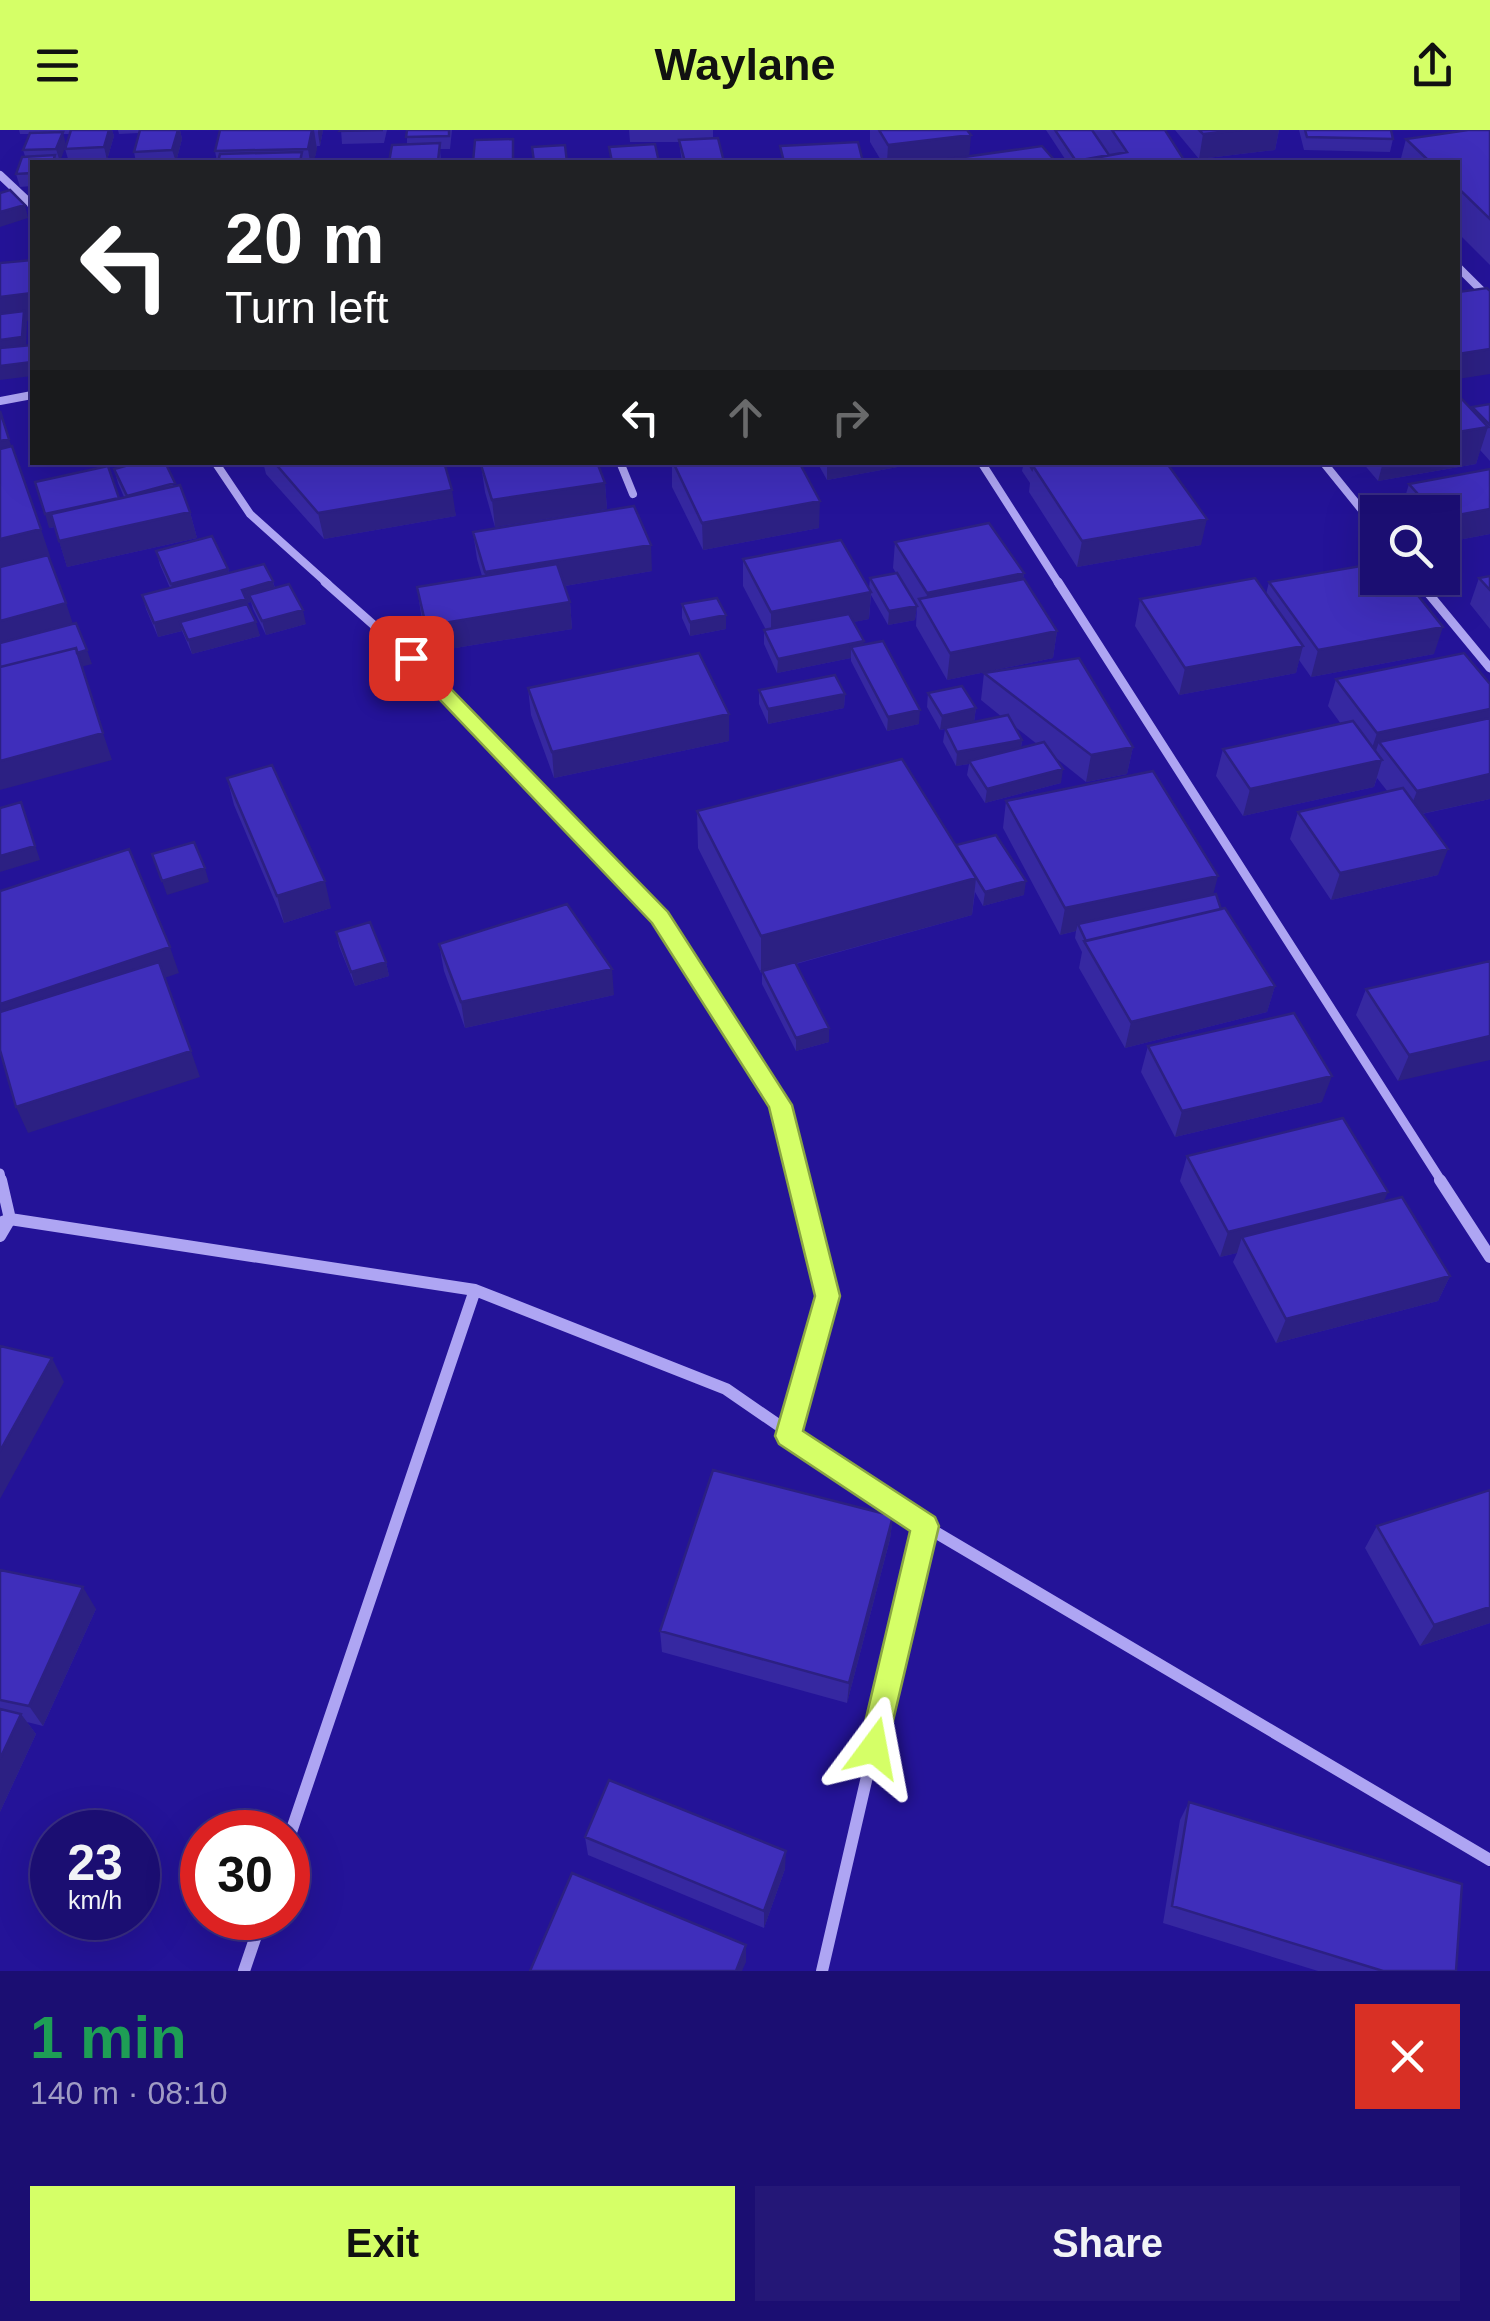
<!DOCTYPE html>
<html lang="en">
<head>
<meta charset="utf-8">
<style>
	body { margin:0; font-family:Arial,sans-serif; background:#241777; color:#f1f3f6; height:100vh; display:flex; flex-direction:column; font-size:38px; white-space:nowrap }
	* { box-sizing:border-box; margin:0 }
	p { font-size:32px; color:#a09cc4 }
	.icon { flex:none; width:55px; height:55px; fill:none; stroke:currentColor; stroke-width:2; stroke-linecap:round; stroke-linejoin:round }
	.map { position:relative; height:1841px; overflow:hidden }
	.panel { display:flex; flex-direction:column; background:#1b0e72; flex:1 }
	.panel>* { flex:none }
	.hud { position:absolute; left:30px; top:30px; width:1430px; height:305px; border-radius:0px; box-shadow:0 10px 40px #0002,0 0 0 2px #392e84; background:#202124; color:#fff; overflow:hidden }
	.controls { position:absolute; left:1360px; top:365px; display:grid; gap:20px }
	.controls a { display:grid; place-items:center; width:100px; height:100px; border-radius:0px; background:#1b0e72; box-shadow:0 10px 40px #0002,0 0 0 2px #392e84; font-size:50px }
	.speed { position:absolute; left:30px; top:1680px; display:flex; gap:20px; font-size:50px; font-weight:700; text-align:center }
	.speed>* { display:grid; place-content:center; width:130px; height:130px; border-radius:50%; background:#1b0e72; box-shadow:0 10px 40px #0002,0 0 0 2px #392e84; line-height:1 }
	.speed small { font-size:25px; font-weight:400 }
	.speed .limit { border:15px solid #d22; background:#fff; color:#111 }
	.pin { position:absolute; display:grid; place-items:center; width:85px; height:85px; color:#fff; margin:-42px; border-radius:20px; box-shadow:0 5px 15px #0006 }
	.me { position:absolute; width:110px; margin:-55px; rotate:13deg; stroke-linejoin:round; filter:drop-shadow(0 0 8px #0008) }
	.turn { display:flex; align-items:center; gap:35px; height:210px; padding:0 30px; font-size:45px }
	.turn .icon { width:130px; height:130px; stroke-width:2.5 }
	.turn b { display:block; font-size:70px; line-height:85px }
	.lanes { display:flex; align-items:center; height:95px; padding:0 30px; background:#0003; justify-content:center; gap:50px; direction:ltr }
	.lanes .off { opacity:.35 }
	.round { display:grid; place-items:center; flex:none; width:105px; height:105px; border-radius:0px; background:#241777 }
	.overview { display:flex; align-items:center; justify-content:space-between; height:170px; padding:0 30px }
	h1 { font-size:60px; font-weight:700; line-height:75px; color:#1e9e55 }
	.button { display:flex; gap:20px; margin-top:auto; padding:20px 30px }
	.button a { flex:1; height:115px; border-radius:0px; background:#d5ff67; color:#111; font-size:40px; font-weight:700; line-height:115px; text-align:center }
	.button a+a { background:#241777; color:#f1f3f6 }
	header { display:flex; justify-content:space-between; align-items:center; height:130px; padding:0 30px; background:#d5ff67; color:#111; font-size:45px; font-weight:700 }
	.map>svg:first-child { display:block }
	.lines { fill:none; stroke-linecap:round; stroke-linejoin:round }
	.minor-far2 { stroke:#aea5f3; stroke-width:8 }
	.minor-far1 { stroke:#aea5f3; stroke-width:9 }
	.minor { stroke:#aea5f3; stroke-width:12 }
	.wall { fill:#3628a1; fill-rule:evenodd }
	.shaded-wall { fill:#2c2083 }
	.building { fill:#3f2ebb; stroke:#2c2083; stroke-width:2.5 }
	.route { fill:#d5ff67; stroke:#8aa643; stroke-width:2.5 }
</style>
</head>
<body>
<header><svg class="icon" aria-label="menu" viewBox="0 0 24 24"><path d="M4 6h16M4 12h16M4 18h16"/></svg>Waylane<svg class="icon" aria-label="share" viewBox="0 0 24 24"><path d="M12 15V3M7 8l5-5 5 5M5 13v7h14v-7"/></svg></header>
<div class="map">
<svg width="1490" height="1841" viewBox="0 0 1490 1841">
	<rect width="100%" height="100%" fill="#241398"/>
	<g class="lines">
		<path class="minor-far2" d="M0 45 32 75
			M1458 137 1490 169
			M0 271 32 265
			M215 332 250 384 328 454
			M620 332 633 364
			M981 332 1059 454
			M1323 332 1378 400
			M1416 448 1421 454"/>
		<path class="minor-far1" d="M325 452 411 528 660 787 780 975 799 1052
			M1058 452 1442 1052
			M1419 452 1490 538
			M0 1043 2 1052"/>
		<path class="minor" d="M1440 1050 1490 1127
			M0 1093 10 1089 475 1160 726 1259 925 1396 1490 1730
			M0 1106 10 1089 1 1050
			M788 1306 828 1166 799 1050
			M288 1711 475 1160
			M244 1841 262 1788
			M822 1841 925 1396"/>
	</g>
	<path class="wall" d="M19 0H112L114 6 107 30 69 32 65 19 70 4H63L60 32H32V56L20 57 16 44 25 26 23 20 30 4H20Z
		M118 0H180L182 9 176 32H136L134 22 139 3 119 4Z
		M220 0H323L320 16H317L314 32H217L215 21Z
		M341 0H387L384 13 342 14Z
		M407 0H452L450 19H440L441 32H389L407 14Z
		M629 0H713V8L724 32H682L679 12H630Z
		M870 0H967L969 26 1056 32H882L870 12Z
		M1046 0H1165L1184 30V32H1067Z
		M1175 0H1279L1275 20 1199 29Z
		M1299 0H1391L1393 9 1390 22 1304 20Z
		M1490 0V135L1458 103V32H1400L1406 9Z
		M1490 274V331L1480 320 1476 334 1378 351 1362 332H1458L1472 277Z
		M257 332H444L456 386 324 409 266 344 264 336 258 337Z
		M672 332H799L819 398 703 420 672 357Z
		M817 332H925L827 350Z
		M1024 332H1166L1201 415 1077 437 1029 362 1030 353 1022 341Z
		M481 335 605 353 607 379 495 397 485 362Z
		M114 339 176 356 190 382 197 408 67 437 55 397 49 398 124 367 118 353Z
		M1409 354 1490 404 1442 413V382H1402L1401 380Z
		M473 402 652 441 565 456 570 472 572 499 431 522 421 484 417 457 482 446 477 429Z
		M895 412 1024 443 1023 449 1057 501 1053 528 947 550 916 496 917 476 915 490 888 495 871 465 869 489 853 492 863 515 919 594 887 601 851 531V528L777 543 764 514V500H766L743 456V429L869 459 870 448 896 443 893 438Z
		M156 421 228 439 229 443 273 451 275 458 306 494 266 505 253 479 251 472 247 473 260 506 192 524 182 501 158 507 146 479 142 465 170 458 160 435Z
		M1490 446V499L1470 474 1479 448Z
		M1269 452 1434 524 1311 547 1299 530 1296 543 1179 565 1135 496 1140 469 1266 464Z
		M682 474 726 485V499L690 506 682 488Z
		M984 543 1133 617 1127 644 1086 652 1056 628 1061 653 985 673 967 645 969 634 956 636 943 612 945 599 940 600 927 577 928 563 976 578 974 592 1002 587 981 570ZM1014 596 1037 614 1021 618 1022 610Z
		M1336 549 1490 554V669L1422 684 1438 745 1331 770 1290 709 1298 682 1388 662 1377 648 1374 657 1243 686 1216 646 1223 619 1341 594 1328 576Z
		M528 558 729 584V611L554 648 531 585Z
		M759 560 845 564 844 578 768 594 759 574Z
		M227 648 331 778 284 793 234 675Z
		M1006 671 1213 764 1221 779 1275 856 1267 882 1125 918 1079 838 1082 822 1075 808 1076 801 1060 805 1003 698Z
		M697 681 956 716 1024 765 983 776 975 762 972 785 796 834 829 898V912L796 921 762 854V843H761L698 718Z
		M336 802 386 832 389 846 355 856 339 816Z
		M439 814 614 865 465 898 444 841Z
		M1490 831 1398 951 1356 885 1366 859Z
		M1148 916 1322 972 1175 1007 1141 942Z
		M1187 1026 1383 1072 1450 1146 1438 1171 1276 1213 1233 1132 1237 1123 1220 1127 1180 1051Z
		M893 1386 890 1409 847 1573 662 1522 660 1501Z
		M1377 1396 1490 1493 1420 1516 1365 1418Z
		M0 1440 96 1479 43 1596 27 1592 36 1604 0 1682Z
		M1189 1672 1456 1841H1318L1163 1793 1180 1690Z
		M585 1707 785 1739 764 1798 588 1725Z"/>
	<path class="shaded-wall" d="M109 0H112L114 6 107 30 104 17Z
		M178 0H180L182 9 176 32 172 20Z
		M312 0H314L317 19 314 32H310L308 19Z
		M318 0H323L320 16 318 3Z
		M1242 0H1279L1275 20 1199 29 1203 4Z
		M63 2 66 15 60 32 56 19Z
		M971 5 969 30 950 32H887L888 15Z
		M25 75 28 88 0 97V82Z
		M32 163V190L27 191 26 221 0 224V167Z
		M1490 219V244L1458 249V224Z
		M32 232V246L0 250V236Z
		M1488 297 1476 334 1378 351 1383 332H1458V302Z
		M9 309 18 336 0 340V311Z
		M827 332H925L827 350Z
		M605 353 607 379 495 397 492 370Z
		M452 360 456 386 324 409 318 383Z
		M119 368 123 382 49 398 45 384Z
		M820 371 819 398 703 420 702 393Z
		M1490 379V404L1442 413V388Z
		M190 382 197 408 67 437 59 411Z
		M1207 389 1201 415 1077 437 1082 411Z
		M41 399 50 426 0 438V409Z
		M651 415 652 441 489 469 485 442Z
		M228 439 231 453 175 468 171 454Z
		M1024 443 1020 470 926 481 927 463Z
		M273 451 276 465H249L251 472 180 492 182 501 158 507 154 493 242 460Z
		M871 462 869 489 771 509V482Z
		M570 472 572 499 431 522 426 496Z
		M66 473 75 500 0 520V491Z
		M917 476 915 490 888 495 889 481Z
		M303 480 306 494 266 505 262 491Z
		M726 485V499L690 506V492Z
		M256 492 260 506 192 524 188 510Z
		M1443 497 1434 524 1311 547 1318 520Z
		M1057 501 1053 528 947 550 950 523Z
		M864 511 863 525 851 517V528L777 543 778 529Z
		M1303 516 1296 543 1179 565 1185 538Z
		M87 520 92 534 0 559V543Z
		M845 564 844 578 768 594V579Z
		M976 578 974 592 940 600 942 586Z
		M1490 579V604L1379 612 1373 629 1368 630 1377 603Z
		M920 580 919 594 887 601 888 587Z
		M729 584V611L554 648 552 622Z
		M103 603 112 630 0 660V631Z
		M1022 610 1020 624 969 631V634L956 636 957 622Z
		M1133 617 1127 644 1086 652 1091 625Z
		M1382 630 1374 657 1243 686 1250 659Z
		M1063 639 1061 653 985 673 987 659Z
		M1490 644V669L1407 687 1417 661Z
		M21 672 40 730 0 742V726Z
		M1448 719 1438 745 1331 770 1340 743Z
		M205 738 209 752 167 765 162 751Z
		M1218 746 1211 773 1078 794 1076 801 1060 805 1065 778Z
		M976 748 972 785 761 843V806Z
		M325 751 331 778 284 793 277 766Z
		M1026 751 1024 765 983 776 985 762Z
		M170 817 179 843 1 904 0 874Z
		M386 832 389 846 355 856 351 842Z
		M612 839 614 865 465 898 461 872Z
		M1275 856 1267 882 1125 918 1131 892Z
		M829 898V912L796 921V908Z
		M1490 906V930L1398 951 1409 925Z
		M191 921 200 947 28 1003 16 977Z
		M1332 946 1322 972 1175 1007 1182 981Z
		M1388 1062 1377 1087 1242 1107 1237 1123 1220 1127 1228 1102Z
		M1450 1146 1438 1171 1276 1213 1286 1189Z
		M52 1228 64 1252 0 1369V1321Z
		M893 1386 890 1409 847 1573 849 1553Z
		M83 1457 96 1479 43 1596 29 1576Z
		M1490 1477V1493L1420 1516 1434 1495Z
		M21 1584 36 1604 0 1682V1629Z
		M786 1721 785 1739 764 1798V1781Z
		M746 1815V1832L742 1841H736Z"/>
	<path class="building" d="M71 0H109L104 17 65 19Z
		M140 0H178L172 20 134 22Z
		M220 0H312L308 19 215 21Z
		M341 0H383L340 1Z
		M407 0H449V6L406 7Z
		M879 0H967L971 5 888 15Z
		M1055 0H1092L1109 25 1076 31Z
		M1112 0H1165L1184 30 1168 32H1073L1127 22Z
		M1199 0H1242L1203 4Z
		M1305 0H1391L1393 9 1307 7Z
		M1468 0H1490V89L1458 58V32H1430L1406 9Z
		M63 2 56 19 23 20 30 3Z
		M718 8 724 32H685L679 10Z
		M513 9V32H473L475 10Z
		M858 12 863 32H784L780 16Z
		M440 13 438 31 389 32 392 15Z
		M655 14 659 32H612L609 17Z
		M565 15 567 32H534L532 17Z
		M1042 16 1056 32H928Z
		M302 22 300 32H218L220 24Z
		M55 25 53 32H32V43L16 44 22 27Z
		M10 60 25 75 0 82V63Z
		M32 130V163L0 167V133Z
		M1487 158 1490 161V219L1458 224V162Z
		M24 181 22 207 0 210V184Z
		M32 215V232L0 236V218Z
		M1458 265 1488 297 1458 302Z
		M1490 274V295L1472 277Z
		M0 281 9 309 0 311Z
		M12 316 41 399 0 409V319Z
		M140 332H165L175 353 127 366 114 339Z
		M274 332H444L452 360 318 383Z
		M502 332H597L605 353 492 370 481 335Z
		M673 332H799L820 371 702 393Z
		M1028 332H1052L1033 336 1032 339Z
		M1052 332H1166L1207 389 1082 411 1033 336Z
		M108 336 119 368 45 384 35 352Z
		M1490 339V379L1442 388V382H1434L1409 354Z
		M180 355 190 382 59 411 51 384Z
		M634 376 651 415 485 442 473 402Z
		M989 393 1024 443 927 463 895 412Z
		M212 406 228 439 171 454 156 421Z
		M841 410 871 462 771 482 743 429Z
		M48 425 66 473 0 491V437Z
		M1378 433V448H1404L1443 497 1318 520 1269 452Z
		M264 434 273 451 242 460 246 469 154 493 142 465Z
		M557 434 570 472 426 496 417 457Z
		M897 443 917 476 889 481 870 448Z
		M1490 446V460L1479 448Z
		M1255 448 1303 516 1185 538 1140 469Z
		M1024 449 1057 501 950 523 919 469Z
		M289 454 303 480 262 491 249 465Z
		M717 468 726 485 690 492 682 474Z
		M247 474 256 492 188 510 180 492Z
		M849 484 864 511 778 529 764 500Z
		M76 493 87 520 77 523 76 518 0 537V513Z
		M883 511 920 580 888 587 851 517Z
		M76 518 103 603 0 631V537Z
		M699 523 729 584 552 622 528 558Z
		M1464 523 1490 554V579L1377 603 1336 549Z
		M1079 528 1133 617 1091 625 984 543Z
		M835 545 845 564 768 579 759 560Z
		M962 556 976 578 942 586 928 563Z
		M1008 585 1022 610 957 622 945 598Z
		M1490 588V644L1417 661 1379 612Z
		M1353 591 1382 630 1250 659 1223 619Z
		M1044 612 1063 639 987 659 969 631Z
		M902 629 976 748 761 806 697 681Z
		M272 635 325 751 277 766 227 648Z
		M1153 641 1218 746 1065 778 1006 671Z
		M1403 658 1448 719 1340 743 1298 682Z
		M21 672 35 716 0 726V678Z
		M996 705 1026 751 985 762 956 715Z
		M194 712 205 738 162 751 152 724Z
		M129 719 170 817 0 874V761Z
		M1216 764 1221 779 1086 811 1078 794Z
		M567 774 612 839 461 872 439 814Z
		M1225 778 1275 856 1131 892 1084 811Z
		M370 792 386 832 351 842 336 802Z
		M1490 831V906L1409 925 1366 859Z
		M159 832 191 921 16 977 0 920V882Z
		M795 832 829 898 796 908 762 841Z
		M1294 883 1332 946 1182 981 1148 916Z
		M1343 988 1388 1062 1228 1102 1187 1026Z
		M1402 1067 1450 1146 1286 1189 1242 1107Z
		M0 1216 52 1228 0 1321Z
		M713 1340 893 1386 849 1553 660 1501Z
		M1490 1360V1477L1434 1495 1377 1396Z
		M0 1440 83 1457 29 1576 0 1570Z
		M0 1579 21 1584 0 1629Z
		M609 1650 786 1721 764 1781 585 1707Z
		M1189 1672 1462 1754 1456 1841H1383L1172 1776Z
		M572 1743 746 1815 736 1841H530Z"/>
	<path class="route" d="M411 522 417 524 668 782 792 975 840 1166 803 1301 935 1387 939 1396 884 1629 874 1633 863 1629 859 1618 910 1401 779 1314 775 1306 815 1166 769 977 652 793 404 532V524Z"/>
</svg>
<div class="controls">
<a><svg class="icon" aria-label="search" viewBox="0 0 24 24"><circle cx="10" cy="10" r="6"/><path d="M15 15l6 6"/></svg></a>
</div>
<div class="speed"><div>23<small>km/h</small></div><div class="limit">30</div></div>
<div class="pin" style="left:411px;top:528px;background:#d93025"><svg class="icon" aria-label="arrive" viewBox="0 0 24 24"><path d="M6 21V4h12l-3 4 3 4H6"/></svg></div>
<svg class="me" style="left:874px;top:1618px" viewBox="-20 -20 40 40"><path d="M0-17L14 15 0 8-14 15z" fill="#d5ff67" stroke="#fff" stroke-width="4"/></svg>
<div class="hud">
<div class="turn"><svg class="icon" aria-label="left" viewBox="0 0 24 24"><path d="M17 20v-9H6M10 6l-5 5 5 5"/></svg><div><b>20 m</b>Turn left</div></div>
<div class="lanes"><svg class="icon" aria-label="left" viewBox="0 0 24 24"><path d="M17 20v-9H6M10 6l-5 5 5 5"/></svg><svg class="icon off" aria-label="ahead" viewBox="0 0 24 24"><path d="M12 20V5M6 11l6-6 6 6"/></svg><svg class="icon off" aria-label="right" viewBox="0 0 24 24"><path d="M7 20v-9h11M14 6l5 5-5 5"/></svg></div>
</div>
</div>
<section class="panel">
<div class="overview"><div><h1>1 min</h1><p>140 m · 08:10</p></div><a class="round" style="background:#d93025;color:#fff"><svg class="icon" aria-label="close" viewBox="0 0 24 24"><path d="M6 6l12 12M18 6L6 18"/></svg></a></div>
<div class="button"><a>Exit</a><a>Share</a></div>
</section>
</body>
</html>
